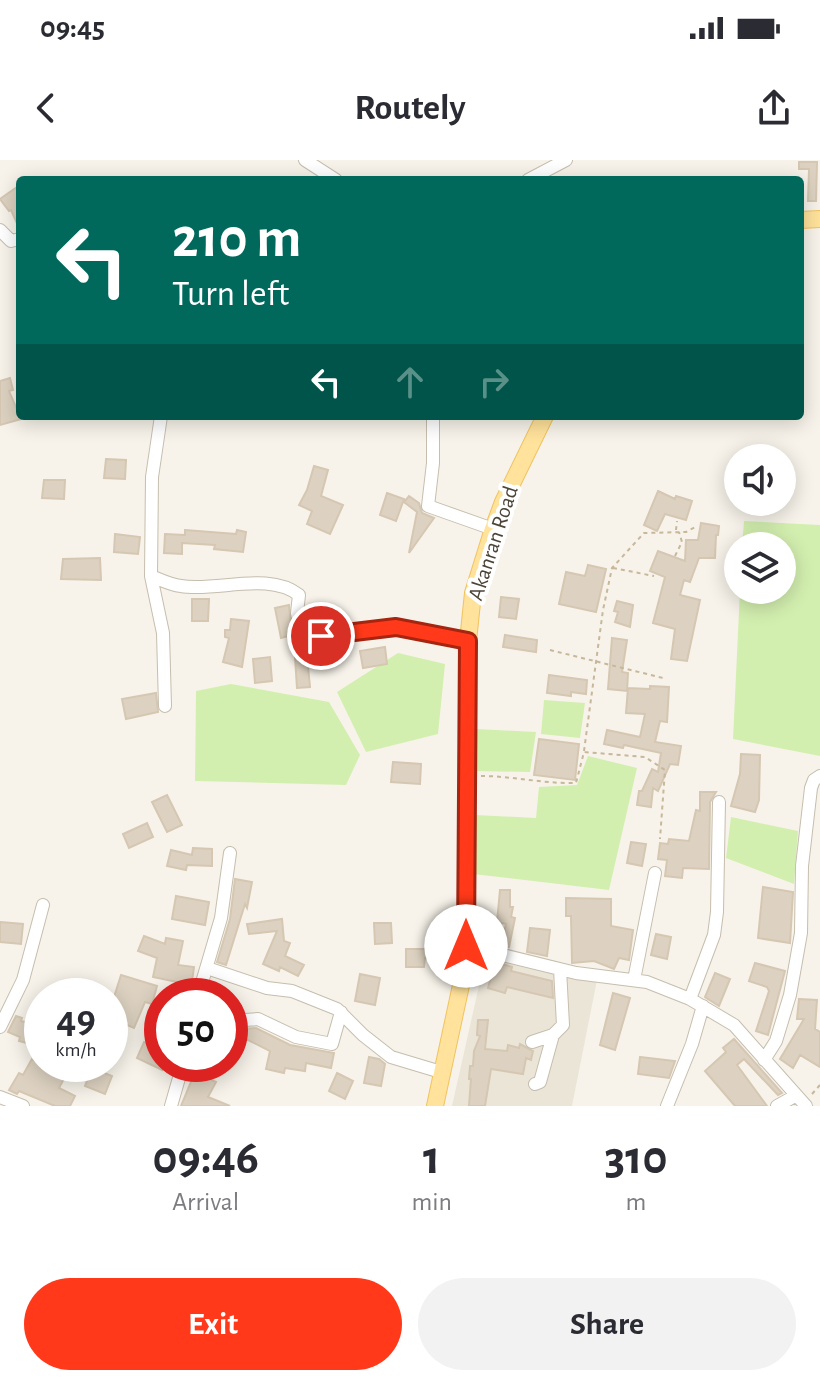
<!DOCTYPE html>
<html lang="en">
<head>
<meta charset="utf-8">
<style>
	body { margin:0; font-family:"Alegreya Sans",sans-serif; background:#f2f2f3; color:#2b2b33; height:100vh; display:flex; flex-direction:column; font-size:30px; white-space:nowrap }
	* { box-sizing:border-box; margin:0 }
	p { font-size:26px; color:#7c7c81 }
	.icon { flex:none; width:44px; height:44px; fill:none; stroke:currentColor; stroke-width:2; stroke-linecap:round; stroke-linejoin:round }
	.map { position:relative; height:946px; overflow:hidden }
	.details { display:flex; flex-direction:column; background:#fff; flex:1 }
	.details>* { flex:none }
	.top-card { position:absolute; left:16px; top:16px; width:788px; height:244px; border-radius:8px; box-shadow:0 4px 20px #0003; background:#00695c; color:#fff; overflow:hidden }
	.controls { position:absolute; left:724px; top:284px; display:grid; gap:16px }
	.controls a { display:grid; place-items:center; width:72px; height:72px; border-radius:50%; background:#fff; box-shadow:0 4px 20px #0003; font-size:40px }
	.speed { position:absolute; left:24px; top:818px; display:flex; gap:16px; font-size:40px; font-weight:700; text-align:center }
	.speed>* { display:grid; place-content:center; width:104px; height:104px; border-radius:50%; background:#fff; box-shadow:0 4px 20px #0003; line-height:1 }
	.speed small { font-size:20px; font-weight:400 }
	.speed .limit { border:12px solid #d22; background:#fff; color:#111 }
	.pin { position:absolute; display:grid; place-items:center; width:68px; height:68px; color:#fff; margin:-34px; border:4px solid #fff; border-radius:50%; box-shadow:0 2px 8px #0007 }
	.me { position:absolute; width:88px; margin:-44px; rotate:0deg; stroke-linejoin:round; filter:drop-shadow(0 0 6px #0008) }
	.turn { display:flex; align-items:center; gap:28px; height:168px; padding:0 24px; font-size:36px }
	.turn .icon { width:104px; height:104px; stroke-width:2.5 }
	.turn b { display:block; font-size:56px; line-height:68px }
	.lanes { display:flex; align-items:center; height:76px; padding:0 24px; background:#0003; justify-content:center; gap:40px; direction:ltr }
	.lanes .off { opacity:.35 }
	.eta { display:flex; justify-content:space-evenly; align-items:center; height:136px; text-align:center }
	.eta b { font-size:48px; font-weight:600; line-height:56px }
	.primary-button { display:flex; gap:16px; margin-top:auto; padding:16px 24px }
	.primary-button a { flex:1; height:92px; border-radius:48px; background:#ff3919; color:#fff; font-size:32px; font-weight:600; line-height:92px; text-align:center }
	.primary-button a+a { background:#f2f2f3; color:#2b2b33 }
	.status { display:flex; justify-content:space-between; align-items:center; height:56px; padding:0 40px; background:#fff; direction:ltr }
	.status svg { height:22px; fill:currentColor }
	header { display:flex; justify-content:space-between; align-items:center; height:104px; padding:0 24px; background:#fff; font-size:36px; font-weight:600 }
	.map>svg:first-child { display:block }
	.residential { fill:#ebe5d8 }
	.green { fill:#d3efaf }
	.building { fill:#ddd2c1; stroke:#d5c7b1; stroke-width:2 }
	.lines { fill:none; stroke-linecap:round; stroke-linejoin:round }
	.minor-casing { stroke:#c6beae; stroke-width:14 }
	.major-casing { stroke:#f1c35e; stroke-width:18 }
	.path { stroke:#c7b79b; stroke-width:2; stroke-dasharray:4 4; stroke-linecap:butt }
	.minor { stroke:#fff; stroke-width:12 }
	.major { stroke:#ffe29b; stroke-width:16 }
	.route-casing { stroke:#a62510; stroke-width:20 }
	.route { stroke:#ff3919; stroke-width:14 }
	.labels { text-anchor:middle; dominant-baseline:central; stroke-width:8; stroke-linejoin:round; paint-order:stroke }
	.street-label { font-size:22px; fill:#4c4437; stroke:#fff }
</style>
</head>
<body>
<div class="status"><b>09:45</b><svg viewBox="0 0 49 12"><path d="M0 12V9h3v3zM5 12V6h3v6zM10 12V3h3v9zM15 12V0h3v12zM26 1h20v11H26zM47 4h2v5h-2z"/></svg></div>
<header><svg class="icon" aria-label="back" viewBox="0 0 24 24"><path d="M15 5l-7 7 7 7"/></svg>Routely<svg class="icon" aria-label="share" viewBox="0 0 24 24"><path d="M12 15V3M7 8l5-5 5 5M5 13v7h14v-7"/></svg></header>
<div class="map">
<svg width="820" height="946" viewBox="0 0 820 946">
	<rect width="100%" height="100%" fill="#f7f3ea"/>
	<path class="residential" d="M487 790 598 815 572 946H452Z"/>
	<path class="green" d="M744 361 820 365V596L733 579 740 430H782V386H742Z
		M398 493 445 504 438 574 366 592 337 532Z
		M231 524 329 542 360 595 346 625 195 621 196 531Z
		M544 540 585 543 580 578 541 574Z
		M476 569 536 572 530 612 474 611Z
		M588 596 637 608 609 730 473 714 475 655 536 658 539 627 577 625Z
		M731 657 798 671 794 724 726 698Z"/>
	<path class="building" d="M799 2H817L816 41H808L809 9H799Z
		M20 25V70L11 50 9 51 0 39Z
		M10 218 13 230 9 231 21 259 0 265V221Z
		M106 299 126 300 125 319 104 318Z
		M314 306 328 310 321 336 343 345 330 374 307 364 312 351 299 345 307 330Z
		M44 320H65L64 339 42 338Z
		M658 331 675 339 676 336 692 341 686 360 665 354 657 371 644 365Z
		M387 333 404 339 396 361 380 355Z
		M409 336 419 343 422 353 434 358 409 393 417 352 404 342Z
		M701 363 719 366 718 375H716L715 398H699L690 422 684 420 680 435 700 440 687 501 671 499 675 469 653 463 665 417 650 411 658 391 685 401 686 380H698Z
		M185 370 236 374 237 370 246 372 243 392 214 389 215 385 182 383V394L164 393 165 374 185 375Z
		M115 374 140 377 138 394 114 392Z
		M100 398 101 420 61 419 63 399Z
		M588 405 606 409 596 452 559 444 566 412 585 416Z
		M501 437 519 439 516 459 499 457Z
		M192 439H209L208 461H192Z
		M617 441 633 445 630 467 615 462 618 452 614 451Z
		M289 445 292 475 281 478 275 448Z
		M231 459 249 461 242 507 223 502 229 478 225 477V470H230Z
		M505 475 537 480 536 492 503 487Z
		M612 478 627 480 622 512 628 513 627 531 608 529Z
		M385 487 387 504 363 508 360 491Z
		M307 496 310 527 297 528 295 497Z
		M270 497 272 521 255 523 253 499Z
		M549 515 587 520 586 534 571 532V536L547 533Z
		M650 526 669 527 667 562 660 561 655 582 681 586 678 605 670 604 658 631 653 628 651 647 637 645 639 631H642L652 609 658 612 661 593 624 585 623 588 604 584 607 570 640 577 645 554 626 553 628 528 650 529Z
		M156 533 158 552 126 559 122 539Z
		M539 579 579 584 575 620 534 615Z
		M741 594 760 595 759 640 755 652 731 646 740 614Z
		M393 602 421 604 420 624 391 622Z
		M700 632H716L710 642 709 709 683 708 682 718 665 716 667 700 658 699 660 683 668 684 669 679 689 681 696 650 700 651Z
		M167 635 182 665 167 672 152 642Z
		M147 663 153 677 129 688 123 674Z
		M631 682 646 684 642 706 627 703Z
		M193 688 212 689V706L187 705 186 710 167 706 171 690 192 695Z
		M235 719 252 722 247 748 245 744 226 805 217 802 230 759Z
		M763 727 793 732 790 783 758 778Z
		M500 730H510V747H513L511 757 515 758 509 787 501 785 506 764 497 762Z
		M176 736 209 742 205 765 172 759Z
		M566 738 611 739V766L633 770 629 800 619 798 614 809 594 801 572 803 571 756H566Z
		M282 759 284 781 290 783 285 796 304 805 298 816 280 807 279 811 263 804 277 771 249 774 247 764Z
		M0 762 23 764 21 784 0 782Z
		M374 763H391L392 783 375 784Z
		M530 768 550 770 547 796 527 792Z
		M656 774 671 777 667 799 651 795Z
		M144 776 165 784 166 778 183 781 178 805 194 807 191 828 176 827 177 822 153 817 157 798 138 791Z
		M434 786H444V799L425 798 424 807H406V789H434Z
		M495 802 512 807 511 811 552 821 553 838 507 827 505 833 488 828Z
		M755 803 785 811 768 875 756 871 769 831 767 827 749 821Z
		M715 813 730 819 719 846 705 837Z
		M360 814 380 818 375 845 355 841Z
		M121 815 157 826 152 844 145 842 134 868 118 861 121 856 110 851V835L114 837Z
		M613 833 630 838 615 890 600 885Z
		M799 839 817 840 815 869 820 872V907L800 895 793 908 780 899 804 859H797Z
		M16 856 22 858 21 861 40 866 35 885 19 881 20 877 8 872Z
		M478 860H488L485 889 507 891 508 885 519 888 520 884 533 891 531 900 526 898 523 914 491 909 485 946H469L471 919H469L470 906H473L474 891 480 876 477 875Z
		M230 865 243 869 256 868 290 885 334 893 331 908 306 903 305 911 285 908 284 913 266 909 270 891 244 878 243 880 230 876Z
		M734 879 782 933 778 935 744 899 737 905 767 946H735L705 911 726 892 723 888Z
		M144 882 162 891V910L137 898Z
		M369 897 379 899 385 904 381 926 364 923Z
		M640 897 675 901 669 918 638 914Z
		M32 899 49 909 51 905 67 913 59 928 75 936 70 946H55L19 931 17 934 9 930 19 913 23 915Z
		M92 908 112 916 105 934 85 926Z
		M195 912 216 922 208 937 230 946H181Z
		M337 913 353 921 345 939 329 931Z"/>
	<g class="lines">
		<defs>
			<path id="minor" d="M305 0 336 20
				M528 20 566 0
				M0 70 11 81 20 79
				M161 256 152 317 151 416C161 420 171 425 181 426 217 432 269 411 299 435L297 453 302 479 396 467 468 481
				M433 256V303L428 346 493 369
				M151 416 163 473 165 546
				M466 786 576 813 647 822 690 839 734 865 806 946
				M207 808 267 828 292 831 337 849 363 875 391 897 441 912
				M634 820 655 713
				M198 836 221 758 230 693
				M690 839 714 775 717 752 719 642
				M230 856 245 860 258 859 296 877 332 884 341 852
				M0 867 23 820 43 745
				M532 882 553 875 563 865 560 809
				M764 900 776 881 790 835 801 773 802 706 811 628 814 620 820 616
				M535 924 540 922 553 875
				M0 937 23 946
				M171 946 183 904
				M667 946 692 884 703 846
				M777 946 795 936"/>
			<path id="major" d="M800 60 820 59
				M435 946 466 802 468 481 473 433 493 369 503 342 545 256"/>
		</defs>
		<use href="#minor" class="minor-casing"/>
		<use href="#major" class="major-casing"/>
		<path class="path" d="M676 370 677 361
			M675 396 682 382 679 372
			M613 408 654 416
			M550 490 663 518
			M584 591 603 450 612 408 644 373 686 372 697 366
			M481 616C513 616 544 624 576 623L584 592 645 597 665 610 660 679
			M812 934 820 925"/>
		<use href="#minor" class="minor"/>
		<use href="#major" class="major"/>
	</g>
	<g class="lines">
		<defs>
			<path id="route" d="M321 476 396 467 468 481 466 786"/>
		</defs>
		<use href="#route" class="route-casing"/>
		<use href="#route" class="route"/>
	</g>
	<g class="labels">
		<g class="street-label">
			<text transform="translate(493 383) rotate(-72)">Akanran Road</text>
		</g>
	</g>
</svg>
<div class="controls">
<a><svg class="icon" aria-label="sound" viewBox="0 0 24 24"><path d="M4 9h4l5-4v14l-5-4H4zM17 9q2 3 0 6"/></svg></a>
<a><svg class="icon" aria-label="layers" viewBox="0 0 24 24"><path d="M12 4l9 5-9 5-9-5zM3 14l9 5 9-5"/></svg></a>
</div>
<div class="speed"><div>49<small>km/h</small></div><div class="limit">50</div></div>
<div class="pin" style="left:321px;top:476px;background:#d93025"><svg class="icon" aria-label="arrive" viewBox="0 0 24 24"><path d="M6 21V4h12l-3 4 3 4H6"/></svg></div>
<svg class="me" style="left:466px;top:786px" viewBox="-20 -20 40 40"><circle r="19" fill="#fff"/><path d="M0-13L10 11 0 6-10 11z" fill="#ff3919"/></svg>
<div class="top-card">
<div class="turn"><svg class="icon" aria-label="left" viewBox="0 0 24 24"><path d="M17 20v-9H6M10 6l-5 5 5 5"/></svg><div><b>210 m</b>Turn left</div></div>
<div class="lanes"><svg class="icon" aria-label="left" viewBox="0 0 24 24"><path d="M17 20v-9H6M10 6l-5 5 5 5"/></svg><svg class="icon off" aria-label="ahead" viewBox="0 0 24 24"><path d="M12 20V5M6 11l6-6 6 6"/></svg><svg class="icon off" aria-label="right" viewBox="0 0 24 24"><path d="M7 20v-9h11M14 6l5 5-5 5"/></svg></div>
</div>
</div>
<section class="details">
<div class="eta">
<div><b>09:46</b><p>Arrival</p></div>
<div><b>1</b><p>min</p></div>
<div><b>310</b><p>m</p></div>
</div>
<div class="primary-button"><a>Exit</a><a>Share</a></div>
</section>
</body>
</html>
